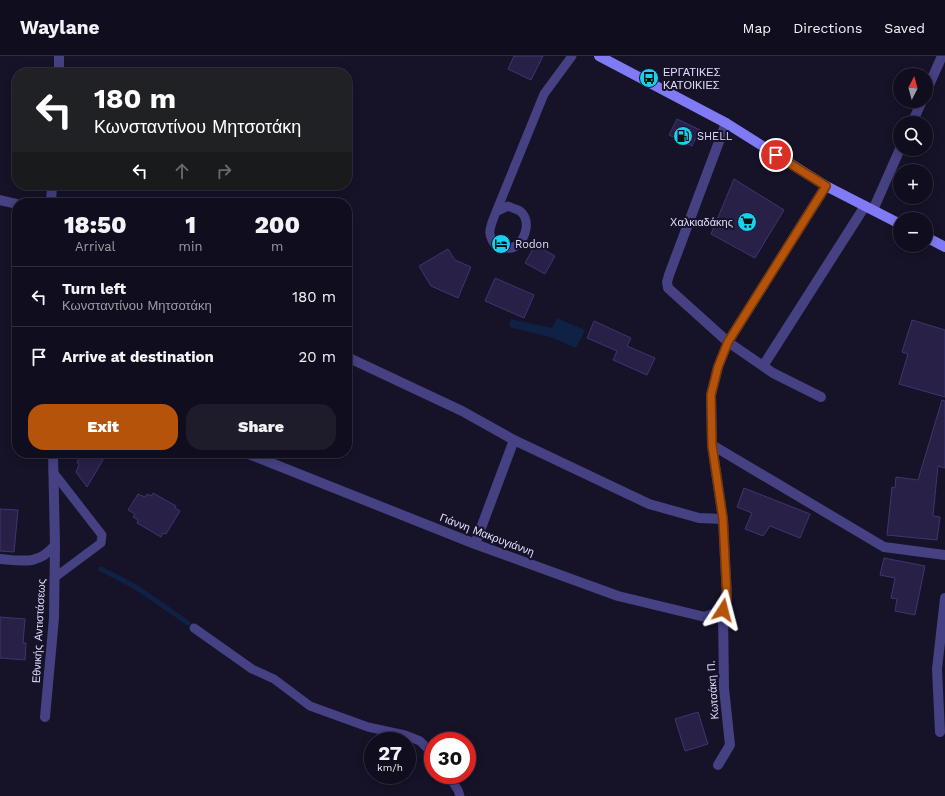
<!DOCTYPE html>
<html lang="en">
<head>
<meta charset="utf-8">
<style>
	body { margin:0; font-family:"Work Sans",sans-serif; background:#1e1c2b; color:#f1f3f6; height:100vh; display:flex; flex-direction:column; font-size:15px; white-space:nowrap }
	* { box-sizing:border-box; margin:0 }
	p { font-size:13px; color:#9c9ca4 }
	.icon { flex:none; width:22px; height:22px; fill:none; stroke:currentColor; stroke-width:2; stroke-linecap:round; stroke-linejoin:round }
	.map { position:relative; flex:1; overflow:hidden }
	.details { position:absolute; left:12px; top:142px; width:340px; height:260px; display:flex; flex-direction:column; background:#100e1e; border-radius:16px; box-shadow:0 2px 10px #0003,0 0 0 1px #302e3c }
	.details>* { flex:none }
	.guide { position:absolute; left:12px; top:12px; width:340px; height:122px; border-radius:16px; box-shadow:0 2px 10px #0003,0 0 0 1px #302e3c; background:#202124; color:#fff; overflow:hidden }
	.needle { width:26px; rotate:6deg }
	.tools { position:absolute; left:893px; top:12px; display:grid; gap:8px }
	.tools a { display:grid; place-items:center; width:40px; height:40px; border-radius:50%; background:#100e1e; box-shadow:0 2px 10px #0003,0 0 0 1px #302e3c; font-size:20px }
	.speed { position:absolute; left:364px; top:676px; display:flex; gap:8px; font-size:20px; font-weight:700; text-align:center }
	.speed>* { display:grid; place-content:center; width:52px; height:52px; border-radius:50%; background:#100e1e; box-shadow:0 2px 10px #0003,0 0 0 1px #302e3c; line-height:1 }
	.speed small { font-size:10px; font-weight:400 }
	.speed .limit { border:6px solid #d22; background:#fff; color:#111 }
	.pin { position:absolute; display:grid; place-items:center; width:34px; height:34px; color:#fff; margin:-17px; border:2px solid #fff; border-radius:50%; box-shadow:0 1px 4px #0007 }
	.me { position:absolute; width:44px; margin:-22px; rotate:9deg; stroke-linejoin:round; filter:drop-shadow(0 0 3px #0008) }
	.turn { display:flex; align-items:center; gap:14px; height:84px; padding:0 16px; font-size:18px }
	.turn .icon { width:52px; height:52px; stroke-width:2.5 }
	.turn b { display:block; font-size:28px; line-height:34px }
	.lanes { display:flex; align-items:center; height:38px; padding:0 16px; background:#0003; justify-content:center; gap:20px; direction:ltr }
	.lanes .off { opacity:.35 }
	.eta { display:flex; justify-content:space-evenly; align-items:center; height:68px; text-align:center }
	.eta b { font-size:24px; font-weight:800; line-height:28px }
	.cta { display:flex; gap:8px; margin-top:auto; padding:8px 16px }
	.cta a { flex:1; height:46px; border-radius:16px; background:#b45309; color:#fff; font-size:16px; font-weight:800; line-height:46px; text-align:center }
	.cta a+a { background:#1e1c2b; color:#f1f3f6 }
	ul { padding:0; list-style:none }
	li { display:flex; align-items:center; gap:12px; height:60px; padding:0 16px; border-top:1px solid #302e3c }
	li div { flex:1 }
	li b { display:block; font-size:15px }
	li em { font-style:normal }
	header { display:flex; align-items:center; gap:24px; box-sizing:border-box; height:56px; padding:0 20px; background:#100e1e; border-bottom:1px solid #302e3c }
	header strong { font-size:19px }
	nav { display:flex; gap:22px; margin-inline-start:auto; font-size:14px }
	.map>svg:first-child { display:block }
	.water { fill:#0f2144 }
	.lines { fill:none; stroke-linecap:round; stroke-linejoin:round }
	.stream { stroke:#0f2144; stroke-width:5 }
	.building { fill:#292047; stroke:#413471 }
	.service { stroke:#454183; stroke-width:9 }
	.minor { stroke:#454183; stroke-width:10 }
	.secondary { stroke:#807af4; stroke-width:10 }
	.route-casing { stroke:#753606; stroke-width:10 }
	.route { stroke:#b45309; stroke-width:7 }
	.labels { text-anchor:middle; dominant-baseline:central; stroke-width:4; stroke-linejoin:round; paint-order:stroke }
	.poi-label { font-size:11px; fill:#e0dcfc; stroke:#161228; text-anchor:start }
	.street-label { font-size:11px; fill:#e0dcfc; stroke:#161228 }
</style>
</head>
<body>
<header>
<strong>Waylane</strong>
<nav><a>Map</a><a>Directions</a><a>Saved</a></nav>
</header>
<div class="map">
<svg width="945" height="740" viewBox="0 0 945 740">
	<rect width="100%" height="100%" fill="#161228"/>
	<path class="water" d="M557 262 585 274 576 292 550 281 509 271 511 263 552 272Z"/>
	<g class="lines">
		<path class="stream" d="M101 513 136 531 188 567"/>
	</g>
	<path class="building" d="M514 0H543L531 24 508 13Z
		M677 63 700 74 692 90 669 79Z
		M734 123 784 154 755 202 711 178Z
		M535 189 555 200 545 218 525 207Z
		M448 193 455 204 471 211 458 242 431 230 419 210Z
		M495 222 534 239 524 262 485 245Z
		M912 264 945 274V341L899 328 908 298 902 296Z
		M594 265 631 282 627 290 655 302 647 319 613 304 617 295 587 282Z
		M942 344 945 345V412L938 410 933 460 940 461 937 484 887 479 892 431 895 432 896 421 918 424Z
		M82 397H107L87 431 76 416 79 409 77 406Z
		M744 432 810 458 800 482 770 470 763 480 745 473 752 457 737 451Z
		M153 437 176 450 175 452 180 455 166 478 163 477 161 481 137 467 138 464 133 461 135 458 128 454 138 438 145 441 147 438 151 440Z
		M0 453 18 454 14 496 0 495Z
		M884 502 925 510 915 559 895 555 897 543 891 542 895 522 880 519Z
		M0 561 25 563 23 587H26L25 604 0 602Z
		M698 656 708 688 685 695 675 663Z"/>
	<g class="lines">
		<path class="service" d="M496 156 508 150C511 152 517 153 520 155 531 164 526 182 517 189 512 194 504 192 498 192 485 178 490 172 496 156L544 38 572 0
			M53 416 102 479 101 487 54 522
			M194 572 252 613 274 623 310 650 368 671 405 679 420 685 433 698
			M448 719 458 734 460 740"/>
		<path class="minor" d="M59 17V0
			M926 36 942 0
			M726 67 669 219 667 226 668 232 728 286 773 317 821 341
			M912 67 922 45
			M0 144 17 148
			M51 147 52 129
			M873 154 900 93
			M347 301 462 355 514 384 649 448 699 462 723 463
			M763 310 865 150
			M712 389 884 491 945 499
			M246 397 475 488 618 540 705 561 723 554
			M475 488 514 384
			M0 503C23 505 39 509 55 489L53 397
			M45 661 54 562 55 489
			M940 676 937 613 945 542
			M718 709 730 689 724 632 723 554 727 542 723 463 712 389 711 339 718 311 728 286 826 130"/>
		<path class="secondary" d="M599 0 726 67 826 130 900 168
			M926 181 945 191"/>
	</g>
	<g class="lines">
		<defs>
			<path id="route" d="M723 554 727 542 723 463 712 389 711 339 718 311 728 286 826 130 776 99"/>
		</defs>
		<use href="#route" class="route-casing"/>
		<use href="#route" class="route"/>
	</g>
	<defs>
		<symbol id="bus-disc" viewBox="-11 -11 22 22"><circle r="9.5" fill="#17d2ec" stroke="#161228"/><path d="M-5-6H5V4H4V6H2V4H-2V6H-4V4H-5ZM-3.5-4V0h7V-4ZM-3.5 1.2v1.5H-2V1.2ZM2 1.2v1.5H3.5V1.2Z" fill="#111"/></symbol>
		<symbol id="fuel-disc" viewBox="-11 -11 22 22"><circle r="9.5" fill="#17d2ec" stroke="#161228"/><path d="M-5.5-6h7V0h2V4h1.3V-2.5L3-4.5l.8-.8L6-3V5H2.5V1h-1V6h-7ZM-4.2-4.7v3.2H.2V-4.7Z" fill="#111"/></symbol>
		<symbol id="supermarket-disc" viewBox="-11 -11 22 22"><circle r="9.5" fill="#17d2ec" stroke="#161228"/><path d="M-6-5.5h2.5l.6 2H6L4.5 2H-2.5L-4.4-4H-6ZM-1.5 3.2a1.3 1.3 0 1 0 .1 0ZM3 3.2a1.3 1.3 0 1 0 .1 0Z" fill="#111"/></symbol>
		<symbol id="hotel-disc" viewBox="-11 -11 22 22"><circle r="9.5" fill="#17d2ec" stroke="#161228"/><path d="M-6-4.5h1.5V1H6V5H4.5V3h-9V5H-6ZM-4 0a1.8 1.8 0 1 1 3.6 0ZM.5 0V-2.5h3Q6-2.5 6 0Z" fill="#111"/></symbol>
	</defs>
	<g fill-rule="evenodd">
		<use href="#bus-disc" x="638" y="11" width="22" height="22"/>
		<use href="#fuel-disc" x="672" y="69" width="22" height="22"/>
		<use href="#supermarket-disc" x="736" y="155" width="22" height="22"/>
		<use href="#hotel-disc" x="490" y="177" width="22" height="22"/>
	</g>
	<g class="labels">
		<g class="poi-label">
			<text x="663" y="16">ΕΡΓΑΤΙΚΕΣ<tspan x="663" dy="13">ΚΑΤΟΙΚΙΕΣ</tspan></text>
			<text x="697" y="80">SHELL</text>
			<text x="733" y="166" text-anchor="end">Χαλκιαδάκης</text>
			<text x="515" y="188">Rodon</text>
		</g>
		<g class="street-label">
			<text transform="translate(487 479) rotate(21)">Γιάννη Μακρυγιάννη</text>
			<text transform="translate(39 575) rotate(-87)">Εθνικής Αντιστάσεως</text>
			<text transform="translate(713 634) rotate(-94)">Κωτσάκη Π.</text>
		</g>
	</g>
</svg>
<div class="tools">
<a><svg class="needle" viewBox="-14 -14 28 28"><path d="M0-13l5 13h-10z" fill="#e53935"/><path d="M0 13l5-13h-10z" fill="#9c9ca4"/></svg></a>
<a><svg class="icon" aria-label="search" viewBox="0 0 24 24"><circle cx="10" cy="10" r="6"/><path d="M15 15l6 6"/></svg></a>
<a>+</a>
<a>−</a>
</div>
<div class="speed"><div>27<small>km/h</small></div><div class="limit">30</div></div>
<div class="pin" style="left:776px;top:99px;background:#d93025"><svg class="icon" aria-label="arrive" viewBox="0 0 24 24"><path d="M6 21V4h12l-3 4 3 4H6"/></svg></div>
<svg class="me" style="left:723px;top:554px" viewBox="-20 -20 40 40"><path d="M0-17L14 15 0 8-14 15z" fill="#b45309" stroke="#fff" stroke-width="4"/></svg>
<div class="guide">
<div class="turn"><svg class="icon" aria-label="left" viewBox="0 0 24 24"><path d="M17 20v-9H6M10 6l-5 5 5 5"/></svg><div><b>180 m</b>Κωνσταντίνου Μητσοτάκη</div></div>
<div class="lanes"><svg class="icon" aria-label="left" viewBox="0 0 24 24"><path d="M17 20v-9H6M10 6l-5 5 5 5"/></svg><svg class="icon off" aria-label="ahead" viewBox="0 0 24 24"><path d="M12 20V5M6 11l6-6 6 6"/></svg><svg class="icon off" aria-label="right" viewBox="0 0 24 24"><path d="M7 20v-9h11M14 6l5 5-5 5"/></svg></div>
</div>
<section class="details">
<div class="eta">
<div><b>18:50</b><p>Arrival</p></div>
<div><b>1</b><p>min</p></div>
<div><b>200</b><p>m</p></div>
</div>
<ul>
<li><svg class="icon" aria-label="left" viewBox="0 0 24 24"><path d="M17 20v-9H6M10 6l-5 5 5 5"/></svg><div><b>Turn left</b><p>Κωνσταντίνου Μητσοτάκη</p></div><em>180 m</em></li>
<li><svg class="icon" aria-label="arrive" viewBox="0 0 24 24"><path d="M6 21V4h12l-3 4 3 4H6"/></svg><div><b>Arrive at destination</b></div><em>20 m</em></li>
</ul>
<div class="cta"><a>Exit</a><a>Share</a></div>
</section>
</div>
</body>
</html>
